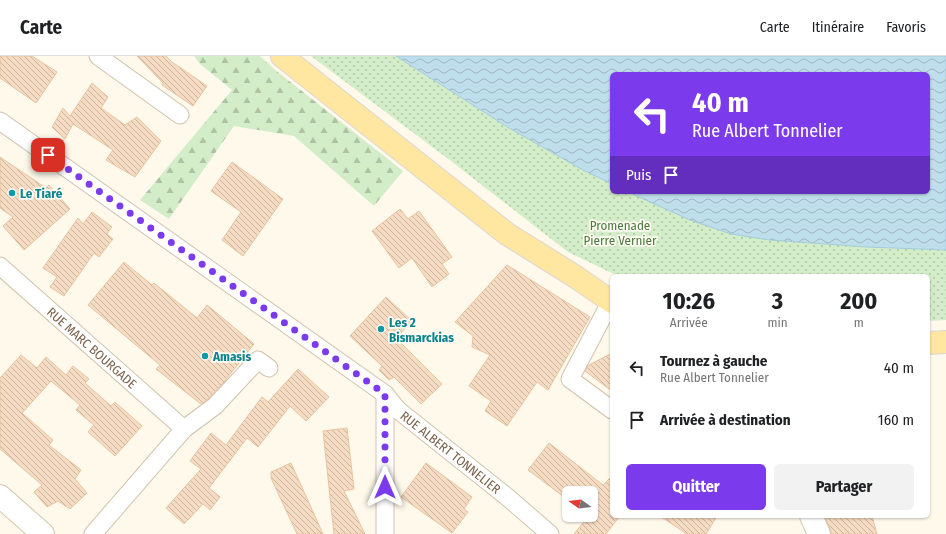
<!DOCTYPE html>
<html lang="fr">
<head>
<meta charset="utf-8">
<style>
	body { margin:0; font-family:"Fira Sans Condensed",sans-serif; background:#f2f2f2; color:#202124; height:100vh; display:flex; flex-direction:column; font-size:15px; white-space:nowrap }
	* { box-sizing:border-box; margin:0 }
	p { font-size:13px; color:#757577 }
	.icon { flex:none; width:22px; height:22px; fill:none; stroke:currentColor; stroke-width:2; stroke-linecap:round; stroke-linejoin:round }
	.map { position:relative; flex:1; overflow:hidden }
	.panel { position:absolute; left:610px; top:218px; width:320px; height:244px; display:flex; flex-direction:column; background:#fff; border-radius:6px; box-shadow:0 1px 3px #0004 }
	.panel>* { flex:none }
	.top-card { position:absolute; left:610px; top:16px; width:320px; height:122px; border-radius:6px; box-shadow:0 1px 3px #0004; background:#7c3aed; color:#fff; overflow:hidden }
	.needle { width:26px; rotate:284deg }
	.buttons { position:absolute; left:562px; top:430px; display:grid; gap:8px }
	.buttons a { display:grid; place-items:center; width:36px; height:36px; border-radius:6px; background:#fff; box-shadow:0 1px 3px #0004; font-size:20px }
	.pin { position:absolute; display:grid; place-items:center; width:34px; height:34px; color:#fff; margin:-17px; border-radius:8px; box-shadow:0 2px 6px #0006 }
	.me { position:absolute; width:44px; margin:-22px; rotate:0deg; stroke-linejoin:round; filter:drop-shadow(0 0 3px #0008) }
	.turn { display:flex; align-items:center; gap:14px; height:84px; padding:0 16px; font-size:18px }
	.turn .icon { width:52px; height:52px; stroke-width:2.5 }
	.turn b { display:block; font-size:28px; line-height:34px }
	.then { display:flex; align-items:center; height:38px; padding:0 16px; background:#0003; gap:8px; font-size:15px }
	.eta { display:flex; justify-content:space-evenly; align-items:center; height:68px; text-align:center }
	.eta b { font-size:24px; font-weight:700; line-height:28px }
	.cta { display:flex; gap:8px; margin-top:auto; padding:8px 16px }
	.cta a { flex:1; height:46px; border-radius:6px; background:#7c3aed; color:#fff; font-size:16px; font-weight:700; line-height:46px; text-align:center }
	.cta a+a { background:#f2f2f2; color:#202124 }
	ul { padding:0; list-style:none }
	li { display:flex; align-items:center; gap:12px; height:52px; padding:0 16px }
	li div { flex:1 }
	li b { display:block; font-size:15px }
	li em { font-style:normal }
	header { display:flex; align-items:center; gap:24px; box-sizing:border-box; height:56px; padding:0 20px; background:#fff; border-bottom:1px solid #e0e0e0 }
	header strong { font-size:19px }
	nav { display:flex; gap:22px; margin-inline-start:auto; font-size:14px }
	.map>svg:first-child { display:block }
	.forest { fill:url(#forest-firs) }
	.park { fill:url(#park-dots) }
	.water { fill:url(#water-waves); stroke:#a2cddc }
	.building { fill:url(#building-back-hatch); stroke:#e9c4a0 }
	.lines { fill:none; stroke-linecap:round; stroke-linejoin:round }
	.street-casing { stroke:#d2c2ae; stroke-width:19 }
	.secondary-casing { stroke:#d5c3ac; stroke-width:24 }
	.primary-casing { stroke:#ddd6d0; stroke-width:24 }
	.street { stroke:#fff; stroke-width:17 }
	.secondary { stroke:#fff; stroke-width:22 }
	.primary { stroke:#ffe7a1; stroke-width:22 }
	.route { stroke:#7c3aed; stroke-width:7; stroke-dasharray:0 12.6 }
	.culture-dot { fill:#0f9aa8; stroke:#fffcf3; stroke-width:1.5 }
	.labels { text-anchor:middle; dominant-baseline:central; stroke-width:3.5; stroke-linejoin:round; paint-order:stroke }
	.culture-label { font-size:13px; font-weight:bold; fill:#0d838f; stroke:#fffcf3; text-anchor:start }
	.park-label { font-size:13px; fill:#4a7c3f; stroke:#fffcf3 }
	.street-label { font-size:13px; fill:#7c624b; stroke:#fffcf3 }
</style>
</head>
<body>
<header>
<strong>Carte</strong>
<nav><a>Carte</a><a>Itinéraire</a><a>Favoris</a></nav>
</header>
<div class="map">
<svg width="946" height="478" viewBox="0 0 946 478">
	<defs>
		<pattern id="forest-firs" width="22" height="20" patternUnits="userSpaceOnUse"><rect width="22" height="20" fill="#d2edc7"/><path d="M5 1l3.5 6h-7zM16 11l3.5 6h-7z" fill="#afc3a4"/></pattern>
		<pattern id="park-dots" width="8" height="8" patternUnits="userSpaceOnUse"><rect width="8" height="8" fill="#d2edc7"/><path d="M2 2h.1M6 6h.1" fill="none" stroke="#afc3a4" stroke-width="1.8" stroke-linecap="round"/></pattern>
		<pattern id="water-waves" width="16" height="10" patternUnits="userSpaceOnUse"><rect width="16" height="10" fill="#bddeea"/><path d="M0 5q4-4 8 0t8 0" fill="none" stroke="#9fb7c0"/></pattern>
		<pattern id="building-back-hatch" width="6" height="6" patternUnits="userSpaceOnUse"><rect width="6" height="6" fill="#f5dbc1"/><path d="M-1 5l2 2M0 0l6 6M5-1l2 2" fill="none" stroke="#cbb59f"/></pattern>
	</defs>
	<rect width="100%" height="100%" fill="#fef9eb"/>
	<path class="forest" d="M194 0H260L274 13 403 115 374 150 294 80 234 70 169 163 140 144 232 34 200 8Z"/>
	<path class="park" d="M311 0H396L509 72 583 114 612 128V136H628L636 140 770 184 867 191 946 194V264L928 265V220H618L568 196 451 105Z"/>
	<path class="water" d="M396 0H946V194L867 191 770 184 731 178 690 164 628 136H928V18H612V128L583 114 509 72Z"/>
	<path class="building" d="M0 0H32L57 16 36 47 0 22Z
		M137 0H166L172 6 207 30 193 50 162 29 163 27Z
		M92 27 108 41 101 52 125 69 137 61 161 85 135 121 106 104 113 94 73 68 65 83 52 71 63 52 70 60Z
		M0 101 46 132 49 129 70 153 24 194 3 170 13 161 0 152Z
		M232 106 283 143 243 200 222 184 241 156 211 135Z
		M400 153 408 163 419 155 452 201 442 208 449 218 432 231 412 202 399 212 372 175Z
		M92 156 112 171 107 178 113 183 99 201 94 197 64 240 50 231 57 221 43 212 78 162 83 168Z
		M124 206 152 229 154 227 197 262 207 249 254 288 224 326 208 343 201 348 156 313 160 309 88 249Z
		M507 209 590 261 548 334 537 326 507 370 485 355 491 345 469 330 490 299 472 291 473 280 455 266Z
		M386 241 412 265 396 282 442 328 421 348 394 321 389 324 379 314 382 310 350 280Z
		M612 297V335L585 315 589 309Z
		M21 299 37 312 46 301 66 319 73 310 89 323 85 327 111 350 115 346 142 370 115 400 88 376 94 369 76 354 80 349 51 325 22 357 53 384 49 389 81 414 75 423 87 437 70 453 58 445 47 451 34 436 42 429 0 393V322Z
		M298 313 329 341 306 365 290 350 258 391 247 382 209 432 220 441 210 454 203 448 184 468 166 452 201 413 190 405 211 377 226 389 262 341 268 346Z
		M347 372 354 433 344 435 365 478H334L323 375Z
		M549 387 603 429 612 420V460L619 461 606 478H574L587 462 586 459H591V437H572L570 433 564 441 528 414Z
		M291 407 323 478H297L271 422V416Z
		M426 407 472 441 464 453 468 456 452 477 401 441Z
		M660 460H717L706 478H687Z
		M825 460H872L877 478H832Z"/>
	<g class="lines">
		<defs>
			<g id="street">
				<path d="M98 0 180 59"/>
				<path id="s1" d="M0 65 385 338 398 354 506 440 550 478"/>
				<path id="s2" d="M0 210 184 373"/>
				<path d="M611 245 570 323 612 354"/>
				<path d="M93 478 184 373 215 350 258 304 269 312"/>
				<path d="M385 478V338"/>
			</g>
			<path id="secondary" d="M0 440 43 478
				M811 460 819 478"/>
			<path id="primary" d="M282 0 507 178 576 221 612 246
				M928 287 946 286"/>
		</defs>
		<use href="#street" class="street-casing"/>
		<use href="#secondary" class="secondary-casing"/>
		<use href="#primary" class="primary-casing"/>
		<use href="#street" class="street"/>
		<use href="#secondary" class="secondary"/>
		<use href="#primary" class="primary"/>
	</g>
	<g class="lines">
		<path class="route" d="M48 99 385 338V431"/>
	</g>
	<g class="culture-dot">
		<circle cx="12" cy="137" r="4"/>
		<circle cx="381" cy="273" r="4"/>
		<circle cx="205" cy="300" r="4"/>
	</g>
	<g class="labels">
		<g class="culture-label">
			<text x="20" y="137">Le Tiaré</text>
			<text x="389" y="266">Les 2<tspan x="389" dy="15">Bismarckias</tspan></text>
			<text x="213" y="300">Amasis</text>
		</g>
		<g class="park-label">
			<text x="620" y="169">Promenade<tspan x="620" dy="15">Pierre Vernier</tspan></text>
		</g>
		<g class="street-label">
			<text stroke="none"><textPath href="#s2" startOffset="123">RUE MARC BOURGADE</textPath></text>
			<text stroke="none"><textPath href="#s1" startOffset="560">RUE ALBERT TONNELIER</textPath></text>
		</g>
	</g>
</svg>
<div class="buttons">
<a><svg class="needle" viewBox="-14 -14 28 28"><path d="M0-13l5 13h-10z" fill="#e53935"/><path d="M0 13l5-13h-10z" fill="#757577"/></svg></a>
</div>
<div class="pin" style="left:48px;top:99px;background:#d93025"><svg class="icon" aria-label="arrive" viewBox="0 0 24 24"><path d="M6 21V4h12l-3 4 3 4H6"/></svg></div>
<svg class="me" style="left:385px;top:431px" viewBox="-20 -20 40 40"><path d="M0-17L14 15 0 8-14 15z" fill="#7c3aed" stroke="#fff" stroke-width="4"/></svg>
<div class="top-card">
<div class="turn"><svg class="icon" aria-label="left" viewBox="0 0 24 24"><path d="M17 20v-9H6M10 6l-5 5 5 5"/></svg><div><b>40 m</b>Rue Albert Tonnelier</div></div>
<div class="then">Puis<svg class="icon" aria-label="arrive" viewBox="0 0 24 24"><path d="M6 21V4h12l-3 4 3 4H6"/></svg></div>
</div>
<section class="panel">
<div class="eta">
<div><b>10:26</b><p>Arrivée</p></div>
<div><b>3</b><p>min</p></div>
<div><b>200</b><p>m</p></div>
</div>
<ul>
<li><svg class="icon" aria-label="left" viewBox="0 0 24 24"><path d="M17 20v-9H6M10 6l-5 5 5 5"/></svg><div><b>Tournez à gauche</b><p>Rue Albert Tonnelier</p></div><em>40 m</em></li>
<li><svg class="icon" aria-label="arrive" viewBox="0 0 24 24"><path d="M6 21V4h12l-3 4 3 4H6"/></svg><div><b>Arrivée à destination</b></div><em>160 m</em></li>
</ul>
<div class="cta"><a>Quitter</a><a>Partager</a></div>
</section>
</div>
</body>
</html>
